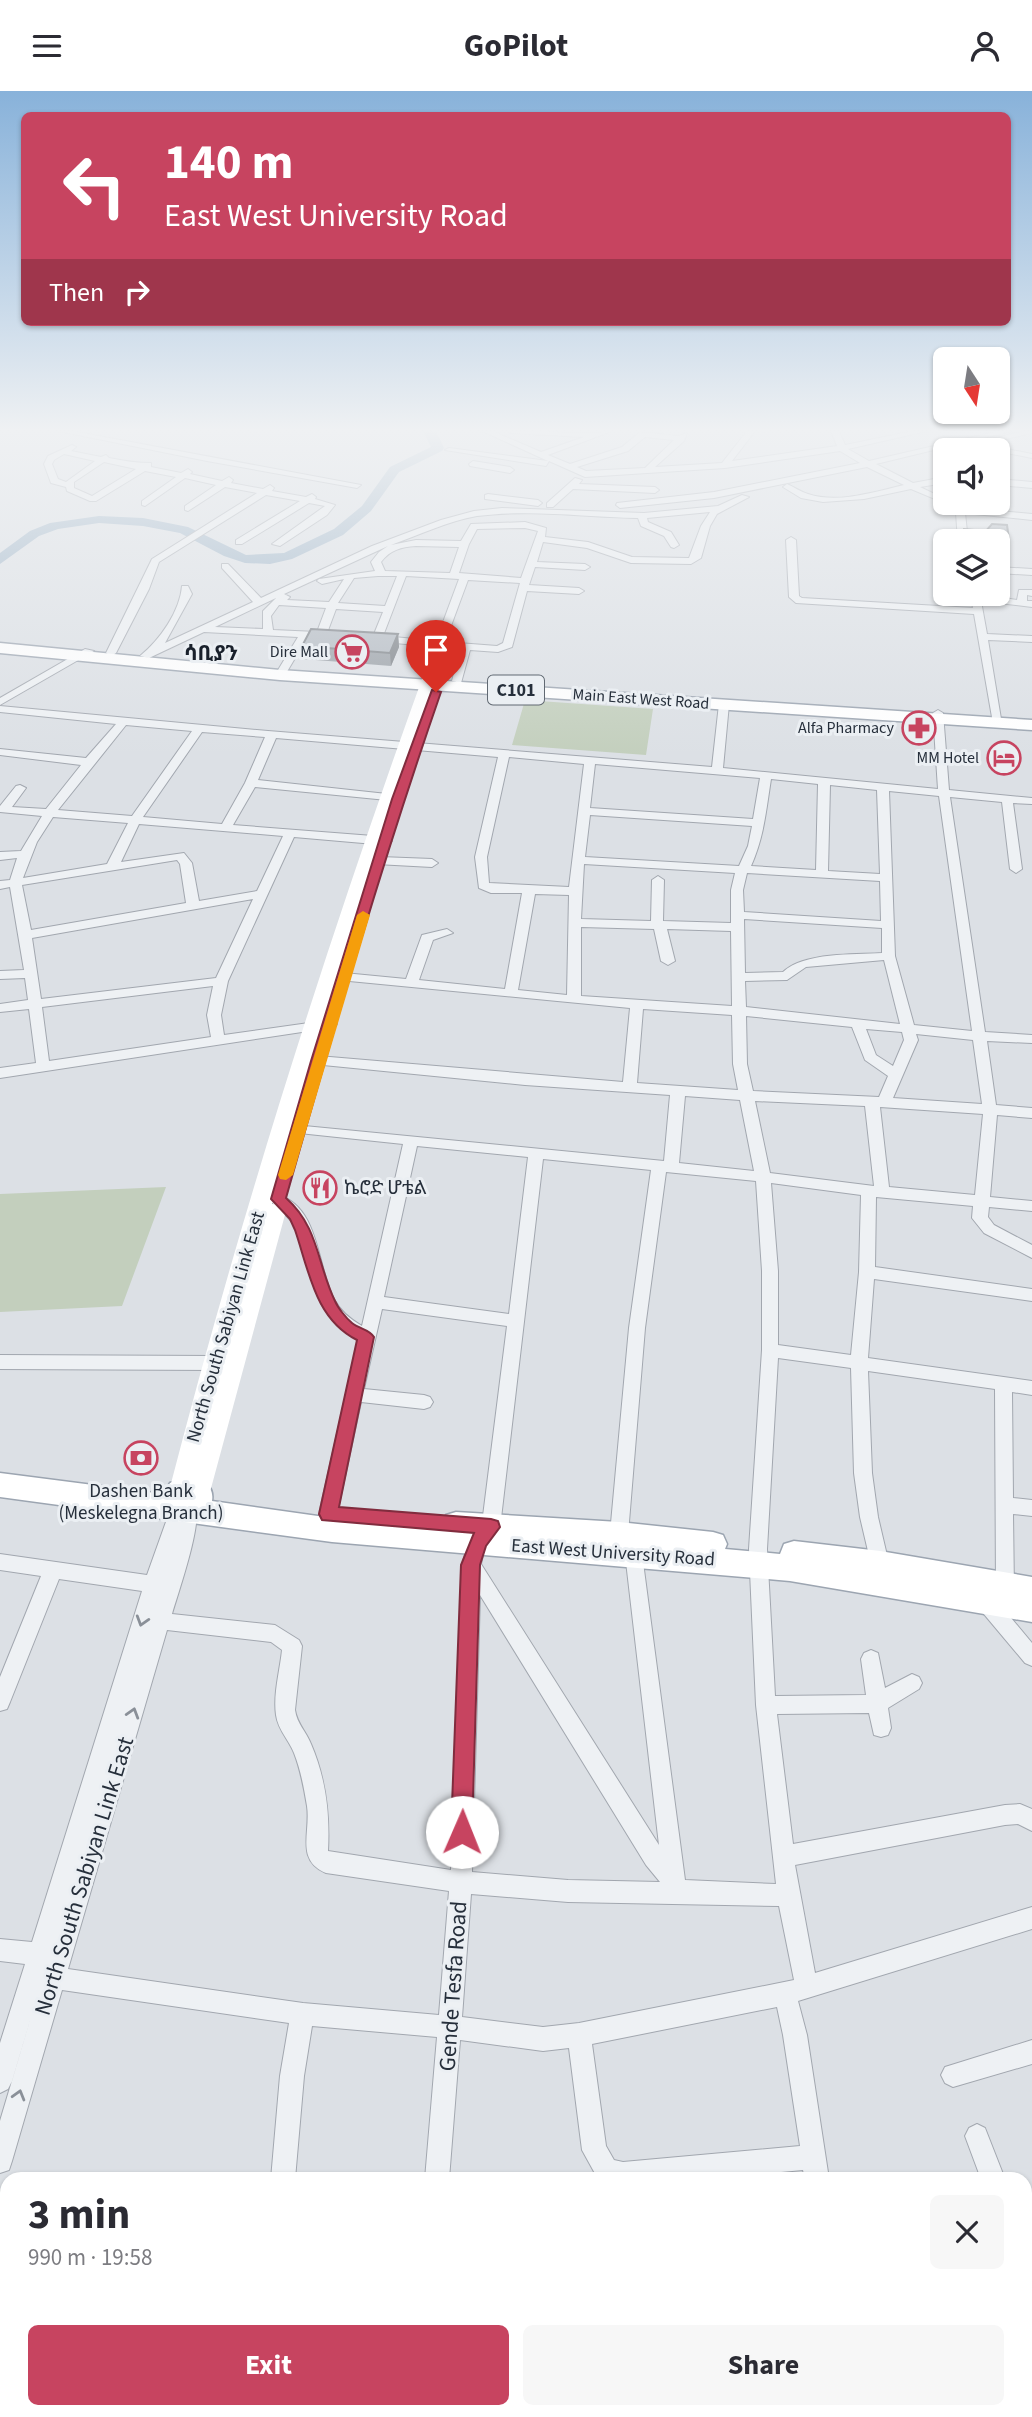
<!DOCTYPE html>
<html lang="en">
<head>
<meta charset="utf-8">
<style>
	body { margin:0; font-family:"Source Sans 3","Noto Sans Ethiopic",sans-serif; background:#f7f7f7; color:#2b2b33; height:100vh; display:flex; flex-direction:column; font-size:26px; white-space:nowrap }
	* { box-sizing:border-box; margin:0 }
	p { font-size:23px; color:#7c7c81 }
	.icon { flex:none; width:38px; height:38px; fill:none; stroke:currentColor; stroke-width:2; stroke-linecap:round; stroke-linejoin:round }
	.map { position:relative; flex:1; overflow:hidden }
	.side { position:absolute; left:0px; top:2081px; width:1032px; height:247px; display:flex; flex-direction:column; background:#fff; border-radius:21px 21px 0 0; box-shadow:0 2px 5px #0004 }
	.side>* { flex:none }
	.hud { position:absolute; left:21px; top:21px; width:990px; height:214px; border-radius:10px; box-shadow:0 2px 5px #0004; background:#c74460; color:#fff; overflow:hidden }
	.needle { width:46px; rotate:168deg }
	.controls { position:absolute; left:933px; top:256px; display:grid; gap:14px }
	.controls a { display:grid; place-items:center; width:77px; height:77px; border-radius:10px; background:#fff; box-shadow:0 2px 5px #0004; font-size:35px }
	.pin { position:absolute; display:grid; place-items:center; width:60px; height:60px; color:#fff; margin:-72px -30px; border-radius:50% 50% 50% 0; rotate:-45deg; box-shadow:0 0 7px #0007 }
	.pin .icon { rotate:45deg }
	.me { position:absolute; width:77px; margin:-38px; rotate:1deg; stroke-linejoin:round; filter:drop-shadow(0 0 5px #0008) }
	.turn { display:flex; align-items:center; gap:24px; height:147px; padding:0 28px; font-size:32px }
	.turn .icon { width:91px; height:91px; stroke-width:2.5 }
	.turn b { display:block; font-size:49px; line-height:60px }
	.then { display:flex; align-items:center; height:66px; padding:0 28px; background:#0003; gap:14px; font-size:26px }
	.round { display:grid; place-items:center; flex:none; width:74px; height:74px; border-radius:10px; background:#f7f7f7 }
	.overview { display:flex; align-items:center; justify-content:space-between; height:119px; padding:0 28px }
	h1 { font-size:42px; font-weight:700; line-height:52px }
	.cta { display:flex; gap:14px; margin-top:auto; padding:14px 28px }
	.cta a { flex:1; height:80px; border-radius:10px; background:#c74460; color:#fff; font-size:28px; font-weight:700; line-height:80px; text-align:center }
	.cta a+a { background:#f7f7f7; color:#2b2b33 }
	header { display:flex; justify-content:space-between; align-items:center; height:91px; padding:0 28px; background:#fff; font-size:32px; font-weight:700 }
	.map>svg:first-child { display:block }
	.green { fill:#c3cfbd }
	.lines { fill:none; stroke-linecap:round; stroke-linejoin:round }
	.river { fill:#98b0c5; fill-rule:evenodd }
	.street-casing { stroke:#a2a7af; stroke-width:2 }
	.primary-casing { stroke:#9ca5b1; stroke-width:3 }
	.street { fill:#eef1f4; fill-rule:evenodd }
	.secondary { fill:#fff; fill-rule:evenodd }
	.primary { fill:#fff; fill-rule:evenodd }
	.wall { fill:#9aa0a7 }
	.shaded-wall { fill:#7d8288 }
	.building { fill:#b3bac2; stroke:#7d8288; stroke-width:2 }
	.oneway { stroke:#8a9098 }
	.route { fill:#c74460; stroke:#812c3e; stroke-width:2 }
	.slow { fill:#f59e0b }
	.labels { text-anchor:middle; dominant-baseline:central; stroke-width:6; stroke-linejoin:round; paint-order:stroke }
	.far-poi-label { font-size:16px; fill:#262f3b; stroke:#ebeff3; text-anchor:end }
	.far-street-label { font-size:16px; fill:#262f3b; stroke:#ebeff3 }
	.shield { fill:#ebeff3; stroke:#616972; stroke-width:2 }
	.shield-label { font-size:18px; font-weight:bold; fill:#262f3b }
	.poi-label { font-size:19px; fill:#262f3b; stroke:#ebeff3; text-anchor:start }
	.street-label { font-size:19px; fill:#262f3b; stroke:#ebeff3 }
	.far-district-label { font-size:21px; font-weight:bold; fill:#19202b; stroke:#ebeff3 }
	.near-street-label { font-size:23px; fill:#262f3b; stroke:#ebeff3 }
</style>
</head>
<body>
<header><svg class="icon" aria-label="menu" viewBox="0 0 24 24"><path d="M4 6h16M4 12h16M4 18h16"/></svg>GoPilot<svg class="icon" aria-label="person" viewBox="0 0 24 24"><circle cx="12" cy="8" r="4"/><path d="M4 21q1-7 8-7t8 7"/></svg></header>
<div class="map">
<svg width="1032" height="2326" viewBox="0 0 1032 2326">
	<rect width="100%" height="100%" fill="#dce0e5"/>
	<path class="green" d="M525 609 653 618 646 664 512 654Z
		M166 1096 122 1215 0 1221V1103Z"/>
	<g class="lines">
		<path class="river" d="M423 340H436L444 357 442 360 399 381 371 420 343 444 292 468 270 473 245 472 224 465 180 442 143 435 99 432 58 438 39 445 0 473V462L30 440 50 432 99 425 143 427 188 436 246 464 284 462 334 438 362 415 390 376 431 356Z"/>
		<defs>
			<path id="street" d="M58 340H72L361 394 357 397 207 370Z
				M482 340H492L541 361 584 346 511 342 507 340 596 342 612 340 548 364 570 373 622 356 640 341 678 345 687 342 684 350 655 376 722 372 747 340H755L732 370 837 355 831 340H839L845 354 913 340H927L848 358 869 370 999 340H1012L876 373 913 392 945 386V392L920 396 945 408V411L954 412 960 416 1032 423V429L965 422 968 450H958L956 422 947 413 911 398 864 408 823 411 801 407 783 396 787 393C794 396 801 401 808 403 838 413 874 401 904 394L867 376 714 407 620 417 616 414 617 412 714 401 860 372 840 360 725 377 585 386 549 370 546 375 445 359 449 357 548 370ZM645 346 674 349 645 377 586 380 577 376 628 360Z
				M1023 340H1032V342L997 350 993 348Z
				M971 351 1032 363V367L971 355Z
				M72 354 76 356 71 360 101 366 106 364 109 367C124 370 137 372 151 372V376L181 382 188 378 192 381 190 383 222 390 229 386 233 389 231 392 263 398 270 394 274 397 272 400 306 406 312 403 316 406 315 408 335 414 327 424 280 455 272 453 325 415 309 412 242 453H236V449L300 410 266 404 159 471 149 498 116 562 111 565 106 562 152 468 257 402 225 396 188 420 185 419V415L216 394 185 387 145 415 142 414V410L176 386 145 380 96 410H90L67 400 66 396 51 392 44 373 48 365ZM64 363 95 370 66 391 58 388 52 373 54 369ZM104 371 136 378 92 405 74 397V391Z
				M473 370 510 376 514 379 510 382 470 375 469 373Z
				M575 387 582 389 579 393 655 396 659 399 655 402 573 398 553 416H547V412Z
				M998 388 1032 391V397L998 394Z
				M488 403 538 409 542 412 538 415 485 408V404Z
				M742 404 749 406 717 423 710 435 701 467 691 473 631 472 587 457 543 451 537 471 585 473 590 476 585 479 535 476 529 494 579 497 584 500 579 503 527 500 512 556 498 561 470 559 461 592 452 590 460 558 373 550 372 548 383 521 336 518 327 542 334 543V547H307L285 584 280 587 275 584 298 546 204 541 149 567 140 565C160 549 180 520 182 495H188L192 503 165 552 253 511 222 477V473H228L261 507 372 455 441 429 474 420 502 417 644 422 718 415ZM710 421 701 435 689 467 632 466 588 451 545 446 546 437 525 431 471 433 461 450 416 449 391 454C419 444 448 430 477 425 529 418 585 426 638 427L641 435 664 445 671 456 674 457 679 454 671 441 648 431 647 427ZM525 437 538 440 521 487 459 482 469 453 477 438ZM388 455 379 461 371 471 375 480 319 488 317 490 322 493 344 488 329 511 287 509 290 506 284 503ZM416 455 459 456 450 482 385 480 381 471C390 459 401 456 416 455ZM378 485H397L385 515 338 512 354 487ZM406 485 459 488 436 550 383 545ZM468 489 520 492 503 552 497 555 445 551ZM276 507 263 520V538L215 536ZM279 514 326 517 317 541 273 539 271 525Z
				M791 446 796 449 799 505 802 507 973 517 970 502 1017 509 1019 499H1032V505L1027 504V510H1032V516L981 510 987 543 1032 545V551L988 549 1002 634 993 632 974 523 796 512 789 506 786 449Z
				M998 476 1032 478V484L998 482Z
				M85 558 94 560 0 614V607Z
				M724 610 729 613 723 677 938 698 933 622 938 619 943 622 949 699 1032 707V713L1013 712 1022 778 1016 782 1010 778 1002 711 950 706 985 941 1032 944V952L987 950 996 1014 1032 1017V1027L997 1024 990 1106 1032 1110V1120L989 1116 988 1126 994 1134 1032 1154V1167L984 1142 972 1127 973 1115 876 1106 875 1176 1032 1198V1210L874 1188 868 1267 1032 1290V1304L1012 1301 1013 1407 1032 1409V1425L1013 1423 1014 1500 1012 1506 1005 1508 998 1506 996 1500 995 1298 868 1280 872 1382 878 1426 889 1473 887 1479 880 1481 873 1479 871 1473 860 1426 854 1382 851 1277 778 1267 767 1458 775 1605 866 1604 861 1568 864 1562 871 1559 878 1562 885 1597 912 1583 919 1586 922 1592 919 1598 888 1617 891 1637 888 1644 881 1646 874 1644 869 1622 777 1623 793 1753 1005 1714 1020 1713 1032 1718V1740L1018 1733 1005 1734 795 1774 815 1882 1032 1816V1838L798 1910 807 1944 829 2088H805L803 2079 706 2088H598L582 2059 569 1957 543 1960 460 1949 449 2088H425L437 1946 312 1935 304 1985 295 2088H271L280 1985 289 1932 62 1899 12 2070 9 2079 0 2082V2030L40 1896 12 1990 8 1998 0 2002V1952L25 1873 0 1870V1848L32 1851 142 1500 59 1488 10 1611 7 1618 0 1620V1586L41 1485 0 1479V1463L147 1484 172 1414 178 1411 195 1415C203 1431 178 1502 172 1523L275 1534 299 1549 302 1555 295 1619C297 1633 306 1640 311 1653 326 1688 330 1722 328 1760L451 1779 462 1474 470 1445 482 1433 507 1235 382 1218 364 1298 424 1304 430 1306 433 1311 430 1316 424 1318 361 1311 337 1423 334 1428 328 1431 322 1428 319 1423 358 1249C304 1216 318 1182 293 1133 287 1123 277 1118 270 1109L278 1104C320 1116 317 1177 334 1208 340 1220 350 1228 362 1235L403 1053 299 1042 292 1037 294 1034 664 1070 670 1004 525 994 313 973 311 970 313 967 318 965 623 991 630 917 339 889V883L344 882 406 888 422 844 447 838 453 842 433 849 419 889 505 898 522 802H491L479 797 475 766 498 666 276 647 258 689 387 703 393 706 387 709 255 696 233 734 386 746 392 750 386 754 294 746 228 890 221 924 224 944 330 929 335 930 337 933 335 936 0 987V977L36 972 29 918 0 921V913L28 909 25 887 0 888V880L24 879 10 796 0 798V790L10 789 17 767 0 769V761L21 760 42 725 0 721V715L16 695 20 694 26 697 12 716 46 718 81 674 0 664V658L86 667 116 633 0 621V615L268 640 712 676 719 613ZM126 634 192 640 132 725 58 719ZM202 641 265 646 245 692 222 733 143 726ZM509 666 584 673 569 796 489 792 487 766ZM595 673 760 687 753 728 590 717ZM771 688 818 693 816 779 751 775C764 746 766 720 771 688ZM830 694 877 699 880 783 828 780ZM889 700 939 705 972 940 914 934 895 865ZM590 724 752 735 748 755 739 775 585 766ZM53 726 128 732 107 773 23 787 37 751ZM139 733 283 745 257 800 199 810 192 772 184 762 121 771ZM177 769 180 773 186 812 31 839 22 794ZM584 773 735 782 731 799V832L663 830 664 789 658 785 652 789 651 830 581 828ZM747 782 880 790 881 830 744 821 743 799ZM535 803 569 804 567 904 518 899ZM253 808 216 887 41 908 32 847ZM744 828 882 837V862C853 864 804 861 783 881L745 882ZM581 836 654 838 661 870 668 874 675 870 667 838 731 840 732 915 581 905ZM884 869 900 933 746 916 745 890 787 889 806 876ZM213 895 207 924 211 946 49 970 42 916ZM643 918 732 924 733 973 738 999 637 992ZM746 925 852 936 865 969 888 985 879 1006 753 1000 747 973ZM866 938 902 941 904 949 893 975 876 964ZM916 943 973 949 982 1013 893 1007 918 949ZM685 1005 740 1009 754 1080 679 1072ZM755 1010 865 1015 874 1095 770 1082ZM880 1016 983 1023 975 1104 889 1096ZM417 1055 528 1066 509 1223 384 1206ZM543 1068 651 1079 629 1237 610 1443 613 1449 619 1451 625 1449 628 1443 645 1237 666 1081 756 1090 762 1180V1259L749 1458 756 1614 776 1793 685 1789 641 1456 634 1454 627 1456 625 1462 659 1754 481 1473 485 1455 500 1436ZM771 1092 861 1104 859 1181 851 1264 778 1254V1180ZM480 1504 646 1774 660 1791 568 1789 472 1781ZM167 1539 271 1551 282 1559C280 1579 273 1603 276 1624 278 1639 289 1649 294 1662 301 1680 304 1697 307 1715 311 1741 295 1769 326 1782L449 1800 439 1924 303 1912 68 1878ZM471 1803 568 1811 779 1815 794 1889 579 1932 543 1936 462 1926ZM777 1916 783 1944 800 2055 623 2071 614 2069 606 2055 592 1953Z
				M380 766 432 768 438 772 432 776 376 773V767Z
				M0 1264 215 1265 221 1267 223 1272 221 1277 215 1279 0 1278Z
				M985 1502 992 1504 1032 1552V1575L1025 1572 978 1516 976 1510 978 1504Z
				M1032 1949V1973L953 1996 945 1992 941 1984 945 1976Z
				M977 2033 985 2037 1005 2088H981L965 2045 969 2037Z
				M1026 2167 1032 2170V2212L1026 2209Z
				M1032 2254V2280L1026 2281V2255Z
				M0 2302 7 2304V2320H59L61 2326H0Z
				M265 2320H344L342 2326H263Z
				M421 2320H447L448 2326H422Z
				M900 2320H926L928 2326H902Z"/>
			<path id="primary" d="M0 552 280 579 1032 629V639L280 589 0 562Z
				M0 1382 163 1403 170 1392C185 1386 216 1386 212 1410L332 1427 444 1437 442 1433 446 1424 456 1421 619 1431 713 1441 723 1444 727 1453 725 1458 780 1463 784 1453 794 1450 880 1460 1032 1486V1531L790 1490 332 1451 0 1406Z"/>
		</defs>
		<use href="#street" class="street-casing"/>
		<use href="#primary" class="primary-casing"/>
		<use href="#street" class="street"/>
		<path class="secondary" d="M429 584 436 588 362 812 272 1113 283 1114 286 1120 210 1401 206 1409C196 1412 183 1411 173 1408L169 1400C240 1126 326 854 422 588Z"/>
		<use href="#primary" class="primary"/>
	</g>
	<path class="wall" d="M964 438 986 440 1009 448 1003 468H998V450H962Z
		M398 543 399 556 391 575 303 568 302 555Z"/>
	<path class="shaded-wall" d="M398 543 399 556 391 575 390 562Z"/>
	<path class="building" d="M992 433 1007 434 1009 448H1006L1007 450 963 447 964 438 986 440Z
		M311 538 398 543 390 562 302 555Z"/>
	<defs><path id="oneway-chevron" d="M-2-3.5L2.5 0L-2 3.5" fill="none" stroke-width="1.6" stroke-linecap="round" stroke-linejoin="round" transform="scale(1.75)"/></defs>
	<g class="oneway">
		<use href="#oneway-chevron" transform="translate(142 1530) rotate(107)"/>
		<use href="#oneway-chevron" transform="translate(133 1622) rotate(-73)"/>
		<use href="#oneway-chevron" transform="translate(19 2004) rotate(-74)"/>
	</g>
	<linearGradient id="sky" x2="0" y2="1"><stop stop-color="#88b2da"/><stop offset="0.51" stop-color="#eff1f3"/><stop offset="1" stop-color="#eff1f3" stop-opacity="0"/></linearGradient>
	<rect width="1032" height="665" fill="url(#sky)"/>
	<path class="route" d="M432 599 441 601C383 768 334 937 286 1107 319 1136 317 1173 335 1210 338 1217 346 1227 352 1232 359 1238 369 1238 374 1246L339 1416 491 1428 498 1430 500 1436 486 1455 480 1474 472 1741 469 1749 462 1752 454 1749 451 1741 461 1474 474 1442 322 1429 319 1423 357 1249C315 1228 309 1180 295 1139L290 1128 271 1108 311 970 392 708Z"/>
	<path class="slow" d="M363 820 370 824 293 1084 286 1089 280 1088 278 1084 357 824Z"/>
	<defs>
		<symbol id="supermarket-ring" viewBox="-11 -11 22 22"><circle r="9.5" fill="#ebeff3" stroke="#c74460" stroke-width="1.5"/><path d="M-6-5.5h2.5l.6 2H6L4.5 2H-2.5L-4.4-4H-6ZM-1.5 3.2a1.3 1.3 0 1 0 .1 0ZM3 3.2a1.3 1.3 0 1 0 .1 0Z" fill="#c74460"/></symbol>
		<symbol id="pharmacy-ring" viewBox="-11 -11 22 22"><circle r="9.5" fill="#ebeff3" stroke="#c74460" stroke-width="1.5"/><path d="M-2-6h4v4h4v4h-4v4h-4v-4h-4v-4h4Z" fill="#c74460"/></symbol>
		<symbol id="hotel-ring" viewBox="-11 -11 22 22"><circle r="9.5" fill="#ebeff3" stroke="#c74460" stroke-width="1.5"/><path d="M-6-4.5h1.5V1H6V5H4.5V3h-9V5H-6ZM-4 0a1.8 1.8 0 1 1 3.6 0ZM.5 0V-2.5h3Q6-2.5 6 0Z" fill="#c74460"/></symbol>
		<symbol id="restaurant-ring" viewBox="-11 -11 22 22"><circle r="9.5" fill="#ebeff3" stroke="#c74460" stroke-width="1.5"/><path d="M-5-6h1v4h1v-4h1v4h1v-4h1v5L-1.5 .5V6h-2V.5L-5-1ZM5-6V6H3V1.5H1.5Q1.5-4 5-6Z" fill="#c74460"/></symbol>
		<symbol id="bank-ring" viewBox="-11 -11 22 22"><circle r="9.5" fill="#ebeff3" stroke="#c74460" stroke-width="1.5"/><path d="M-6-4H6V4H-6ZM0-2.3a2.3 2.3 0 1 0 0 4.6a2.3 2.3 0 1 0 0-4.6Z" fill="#c74460"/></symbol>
	</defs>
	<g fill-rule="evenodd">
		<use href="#supermarket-ring" x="333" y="542" width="38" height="38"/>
		<use href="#pharmacy-ring" x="900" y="618" width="38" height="38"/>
		<use href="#hotel-ring" x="985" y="648" width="38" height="38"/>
		<use href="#restaurant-ring" x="301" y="1078" width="38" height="38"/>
		<use href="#bank-ring" x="122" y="1348" width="38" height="38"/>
	</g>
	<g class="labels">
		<g class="far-poi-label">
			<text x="328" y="561">Dire Mall</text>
			<text x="894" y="637">Alfa Pharmacy</text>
			<text x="979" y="667">MM Hotel</text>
		</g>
		<g class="far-street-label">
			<text transform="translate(641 608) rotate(4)">Main East West Road</text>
		</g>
		<rect class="shield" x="488" y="584.5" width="56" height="29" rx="5"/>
		<g class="shield-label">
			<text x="516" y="599">C101</text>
		</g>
		<g class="poi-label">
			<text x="344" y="1097">ኬሮድ ሆቴል</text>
			<text x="141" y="1400" text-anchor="middle">Dashen Bank<tspan x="141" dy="22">(Meskelegna Branch)</tspan></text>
		</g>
		<g class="street-label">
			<text transform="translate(226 1236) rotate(-74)">North South Sabiyan Link East</text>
			<text transform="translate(613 1462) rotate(4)">East West University Road</text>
		</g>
		<g class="far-district-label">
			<text x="211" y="562">ሳቢያን</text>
		</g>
		<g class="near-street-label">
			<text transform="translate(84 1785) rotate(-73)">North South Sabiyan Link East</text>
			<text transform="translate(453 1895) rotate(-86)">Gende Tesfa Road</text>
		</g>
	</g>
</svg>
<div class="controls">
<a><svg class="needle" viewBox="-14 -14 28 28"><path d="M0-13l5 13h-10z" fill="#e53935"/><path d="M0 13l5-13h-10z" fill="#7c7c81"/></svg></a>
<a><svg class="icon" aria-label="sound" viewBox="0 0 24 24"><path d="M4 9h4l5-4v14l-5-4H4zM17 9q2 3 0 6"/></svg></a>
<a><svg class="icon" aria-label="layers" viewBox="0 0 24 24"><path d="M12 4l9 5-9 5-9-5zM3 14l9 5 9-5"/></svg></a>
</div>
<div class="pin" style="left:436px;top:601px;background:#d93025"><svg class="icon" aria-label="arrive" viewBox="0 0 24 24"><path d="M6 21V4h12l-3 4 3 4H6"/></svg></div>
<svg class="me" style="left:462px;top:1741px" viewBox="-20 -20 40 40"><circle r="19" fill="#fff"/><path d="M0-13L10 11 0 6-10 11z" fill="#c74460"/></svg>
<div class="hud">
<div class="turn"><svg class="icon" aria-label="left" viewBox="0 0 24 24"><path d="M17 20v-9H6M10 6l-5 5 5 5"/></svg><div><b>140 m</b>East West University Road</div></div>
<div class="then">Then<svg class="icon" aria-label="right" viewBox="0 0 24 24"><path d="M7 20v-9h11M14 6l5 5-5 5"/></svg></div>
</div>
<section class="side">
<div class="overview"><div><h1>3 min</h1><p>990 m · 19:58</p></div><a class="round"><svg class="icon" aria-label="close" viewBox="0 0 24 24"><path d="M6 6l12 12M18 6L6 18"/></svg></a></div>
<div class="cta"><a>Exit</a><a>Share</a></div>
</section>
</div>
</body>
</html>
